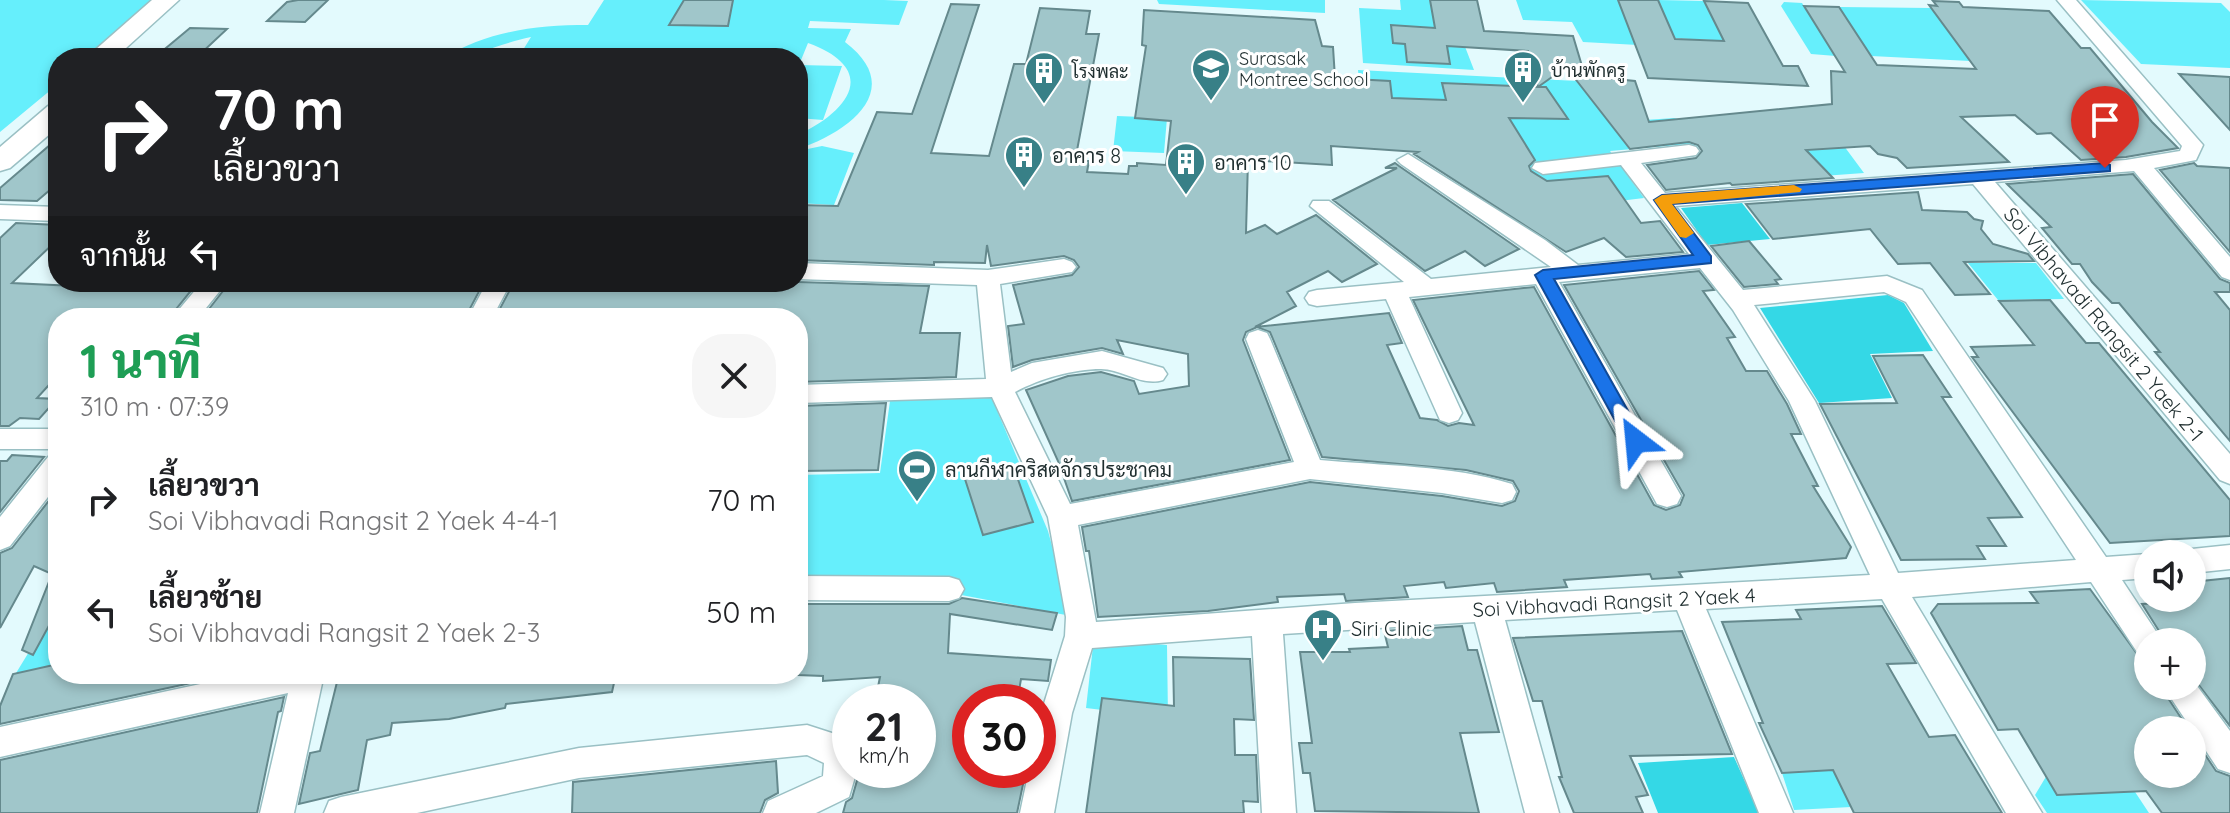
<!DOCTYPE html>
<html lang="th">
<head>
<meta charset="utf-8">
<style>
	body { margin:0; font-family:Quicksand,Sarabun,sans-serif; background:#f6f6f6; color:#202124; height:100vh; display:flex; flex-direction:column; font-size:30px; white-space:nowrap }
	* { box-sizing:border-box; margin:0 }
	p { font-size:26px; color:#757577 }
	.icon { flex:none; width:44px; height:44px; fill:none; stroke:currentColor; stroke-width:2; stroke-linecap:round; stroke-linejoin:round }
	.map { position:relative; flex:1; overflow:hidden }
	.sheet { position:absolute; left:48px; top:308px; width:760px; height:376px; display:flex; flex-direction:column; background:#fff; border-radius:32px; box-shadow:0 4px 12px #0003 }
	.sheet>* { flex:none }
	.top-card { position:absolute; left:48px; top:48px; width:760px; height:244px; border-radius:32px; box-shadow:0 4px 12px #0003; background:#202124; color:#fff; overflow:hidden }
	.fabs { position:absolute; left:2134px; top:540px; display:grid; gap:16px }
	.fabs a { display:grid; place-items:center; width:72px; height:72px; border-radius:50%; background:#fff; box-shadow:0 4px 12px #0003; font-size:40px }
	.speed { position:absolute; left:832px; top:684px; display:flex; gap:16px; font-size:40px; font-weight:700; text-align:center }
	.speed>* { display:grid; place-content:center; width:104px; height:104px; border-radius:50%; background:#fff; box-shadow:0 4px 12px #0003; line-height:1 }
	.speed small { font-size:20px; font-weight:400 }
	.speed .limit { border:12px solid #d22; background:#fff; color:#111 }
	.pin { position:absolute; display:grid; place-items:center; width:68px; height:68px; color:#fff; margin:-82px -34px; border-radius:50% 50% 50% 0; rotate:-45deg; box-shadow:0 0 8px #0007 }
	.pin .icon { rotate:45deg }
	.me { position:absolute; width:88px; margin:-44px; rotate:331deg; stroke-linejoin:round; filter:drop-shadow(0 0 6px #0008) }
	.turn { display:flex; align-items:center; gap:28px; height:168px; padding:0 32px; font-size:36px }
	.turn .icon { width:104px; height:104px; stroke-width:2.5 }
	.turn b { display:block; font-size:56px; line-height:68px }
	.then { display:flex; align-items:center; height:76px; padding:0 32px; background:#0003; gap:16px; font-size:30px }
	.round { display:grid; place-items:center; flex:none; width:84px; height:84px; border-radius:32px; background:#f6f6f6 }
	.summary { display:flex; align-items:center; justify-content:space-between; height:136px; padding:0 32px }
	h1 { font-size:48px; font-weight:800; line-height:60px; color:#1e9e55 }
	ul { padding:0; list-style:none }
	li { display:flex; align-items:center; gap:24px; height:112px; padding:0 32px }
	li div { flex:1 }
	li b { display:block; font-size:30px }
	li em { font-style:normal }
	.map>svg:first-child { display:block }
	.green { fill:#66effc }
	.forest { fill:#34d8e6 }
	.building { fill:#a0c6ca; stroke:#65898d; stroke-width:2 }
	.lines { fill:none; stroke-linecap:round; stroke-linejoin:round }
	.minor-casing { stroke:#9ac0c4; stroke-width:3 }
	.secondary-casing { stroke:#9ac0c4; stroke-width:3 }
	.minor { fill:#fff; fill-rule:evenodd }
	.secondary { fill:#fff; fill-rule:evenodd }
	.route { fill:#1a73e8; stroke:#114b97; stroke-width:2 }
	.slow { fill:#f59e0b }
	.labels { text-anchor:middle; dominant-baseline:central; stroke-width:6; stroke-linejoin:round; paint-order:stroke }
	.far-poi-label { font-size:18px; fill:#1f2e2f; stroke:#fff; text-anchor:start }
	.poi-label { font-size:20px; fill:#1f2e2f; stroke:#fff; text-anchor:start }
	.street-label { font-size:20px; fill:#1f2e2f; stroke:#fff }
</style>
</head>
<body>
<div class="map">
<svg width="2230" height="813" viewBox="0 0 2230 813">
	<rect width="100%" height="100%" fill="#e3fafd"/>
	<path class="green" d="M0 0H158L89 58H58V84L0 132Z
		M604 0H884L908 1 899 25 810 21 808 28 851 29 845 42C907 89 849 132 798 149V135C851 110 879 69 808 43L799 65 842 66 823 120 798 118V58H518L531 37C501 43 473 58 443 58 488 31 536 25 588 25Z
		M1157 0H1325V13L1159 4Z
		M1400 0H1447L1474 70 1363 63 1359 8 1401 10Z
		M1516 0H1621L1638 45 1583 42 1572 22 1523 20Z
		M1658 0 1704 1 1707 7 1717 8 1735 41 1668 38 1655 6H1661Z
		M2081 0 2221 3 2230 12V68L2141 64Z
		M1784 2 1802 3 1836 56 1811 54 1781 6Z
		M1839 7 1931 8 1970 61 1871 56Z
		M1358 70 1617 83 1630 121 1674 118 1742 135 1844 146 1864 173 1741 182 1697 146 1689 144 1610 151 1644 198 1562 208 1363 121Z
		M1117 116 1167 118 1164 153 1113 151Z
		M822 146 854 153 834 205 798 203V151Z
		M1968 263H2036L2064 299 1998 300Z
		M991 396 1048 531 1071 616 956 594 798 579V475L880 473 890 401Z
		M54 611H58V663L13 678Z
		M1109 640 1167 645 1168 718 1086 708 1093 646Z
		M2090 724 2149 813H2047L2035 795 2077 725Z
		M1829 761 1851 807 1794 810 1782 773Z"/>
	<path class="forest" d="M1742 203 1770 239 1707 245 1681 208Z
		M1888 295 1904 303 1933 351 1870 354 1892 398 1819 403 1760 308Z
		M1734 757 1759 813H1658L1638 763Z"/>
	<path class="building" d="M298 0H328L305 22 267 21 287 2Z
		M684 0H733L728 26 669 25Z
		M1430 0H1477L1484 31 1573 36 1585 76 1635 81 1649 122 1832 104 1831 71 1845 72 1804 6 1839 7 1877 65 1976 69 1929 5 1937 6 1933 1 1959 2 1963 7 2049 11 2081 48H2090L2152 122 2178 148 2126 157 2081 160 2051 133 2037 134 2015 115 1961 117 2009 162 1907 168 1897 158 1878 154 1870 146 1806 150 1833 178 1732 185 1730 183 1666 190 1647 165 1696 158 1702 151 1698 145 1689 142 1630 149 1566 67 1538 87H1546L1568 119 1509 118 1535 160 1529 166 1531 171 1547 181 1608 176 1641 223 1660 221 1683 252 1626 257 1604 238 1566 252 1414 154 1418 152 1331 146 1332 165 1248 160 1246 233 1265 225 1277 234 1316 215 1377 264 1342 282 1328 271 1287 292 1296 306 1255 327 1389 313 1402 343 1387 345 1420 418 1437 420 1448 426 1459 423 1474 425 1413 300 1534 287 1654 505 1666 510 1680 505 1684 495 1564 285 1699 271 1714 290 1703 291 1735 337 1727 338 1746 371H1767L1787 404 1801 434H1791L1818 486H1813L1851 547 1846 558 1679 572 1682 577 1652 579 1650 574 1564 580 1567 587 1497 592 1494 583 1446 588 1444 582 1404 586 1408 597 1346 601 1344 594 1277 597 1278 602 1208 611 1098 617 1089 551H1086L1082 527 1310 482 1442 496 1502 506 1515 501 1519 491 1513 481 1466 470 1322 457 1270 332 1257 327 1246 332 1243 340 1290 460 1072 501 1058 461 1026 390 1068 376 1101 372 1134 381 1139 394 1189 386 1188 354 1117 340 1123 354 1102 348 1032 360 1013 367 1008 326 1024 324 1013 285 1072 275 1079 267 1074 260 1064 256 991 266 987 245 985 263 934 262V265L798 260V205L838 206 877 112 912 114 951 4 979 5 931 153 989 156 1014 64H1026L1040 8 1090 11 1086 34H1099L1075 161H1089L1087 172 1128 174 1129 166H1137V163L1166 165 1171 121 1135 118 1146 46 1142 45 1144 10 1315 20 1322 46 1333 47 1335 78 1390 81 1392 98 1446 100 1442 83 1538 87 1528 51 1447 46 1450 64 1407 62 1405 44 1393 43 1391 25 1435 28Z
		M1618 0H1658L1675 39 1724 41 1704 1 1748 3 1783 66H1798L1808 86 1648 78Z
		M190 28 227 29 196 58H154Z
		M2179 74 2230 77V130Z
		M58 138V183L37 201 0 200V188Z
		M1395 163 1399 166 1519 249 1485 266 1465 251 1425 271 1333 200 1397 168H1385Z
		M2194 163 2197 166 2230 168V252L2160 170Z
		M2133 174 2220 279 2230 283V292H2215L2230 310V441L2155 352H2160L2119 303H2112L2092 282 2080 264H2072L2042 228 2051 227 2007 184Z
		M1918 192 1922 210 1967 212 1974 219 1983 221 1981 229 1993 244 2028 254 2034 261 1964 262 1990 294 1955 295 1930 263 1898 264 1870 229 1773 239 1746 204Z
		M16 223 58 225V239L12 283 97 287 102 282H198L169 318H58V375L37 398 57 399 39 419 20 418 9 426H0V238Z
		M1749 241 1781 279 1775 280 1778 284 1744 287 1711 246Z
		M230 282 349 285 351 282H484L465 318H202Z
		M514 282H607L644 287 739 288 741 282H798L929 286 920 333H960L956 377 798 382V318H495Z
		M2050 300 2086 343H2099L2230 500V536L2110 543 1972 357H1978L1971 347 2034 345 1999 301Z
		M1923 355 1951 397H1942L2022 517 1988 518 2006 546H1977L1985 559 1901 560 1820 404 1897 403 1873 356Z
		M886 403 878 470 798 471V406Z
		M12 455 44 457 0 512V461H7Z
		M1008 465 1009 469 1014 468 1033 522 983 535 964 476Z
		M58 489V609L33 655 22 650 52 574 34 566 0 628V553L12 548Z
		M2230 578V726L2192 676V642H2166L2142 604 2162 603 2158 598H2192V582Z
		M2090 589 2148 669V686H2160L2189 730H2148V774H2192V735L2216 771 2230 776V813H2162L2146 791 2057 795 2018 729 1998 730 1931 613 1938 604 2038 603 2030 592Z
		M962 598 1057 613 1052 630 950 614 948 653 1051 660 1048 681 1021 679 1017 702H970V770H1026L1017 813H843L846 802 852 798 860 770H918V702H875L880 677 823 681V676L798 675 805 604H949Z
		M1882 606 1916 663 1887 664 1929 737 1955 735 2002 813H1854L1833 770 1782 773 1759 723H1763L1722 622 1801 619 1796 610Z
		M1462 626 1468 650H1477L1499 732 1460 733 1479 813 1315 811 1310 773H1303L1299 743H1312L1300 652H1350L1349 649 1388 647 1384 631Z
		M1682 631 1732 754 1630 756 1648 795 1636 797 1643 813H1574L1559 777H1562L1542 701H1533L1513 638Z
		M1173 657 1250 659 1254 720 1234 719 1235 755H1256L1258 802 1243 801 1244 813H1086L1102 698 1174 706Z
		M58 664V674H233L0 724V706L13 674Z
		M339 674 462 676 616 674 612 692 506 704 505 708 449 719 392 723 390 735 367 740 358 790 299 804 310 753 320 751Z
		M284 697 281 711 278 712 257 813H0V760Z
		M776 761 778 793 765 800 760 813H572L573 782Z"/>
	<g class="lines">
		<defs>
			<path id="minor" d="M2057 0H2076L2203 145 2196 160 2154 168 2230 257V280L2222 277 2134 171 1995 182 2230 454V484L2220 480 1973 184 1675 206 1743 290 1887 276 1922 290 2106 557 2148 554V578L2122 580 2163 642H2148V656L2137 652 2091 582 1912 597 2042 813H2006L1882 599 1706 609 1793 813H1759L1677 610 1505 620 1559 813H1525L1475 622 1283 634 1296 813H1262L1252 636 1092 648 1072 713 1054 813H1020L1029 770H1038V723L1065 636 1066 617 1048 517 992 397 798 403V385L986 379 977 285 798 279V263L988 270 1064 259 1072 262 1076 267 1072 272 1000 284 1011 372 1032 363 1102 351 1163 368 1167 374 1163 380C1142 387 1122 369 1101 369 1073 369 1039 379 1015 392L1070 504 1294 462 1246 339 1249 333 1258 330 1267 333 1270 339 1320 460C1382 466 1452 465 1512 484L1516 492 1512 500 1502 503 1442 493 1310 479 1078 525 1096 622 1355 603 1870 575 1789 401 1733 310 1700 268 1559 282 1681 496 1677 504 1667 507 1657 504 1536 284 1409 297 1462 413 1458 420 1449 423 1440 420 1386 299 1317 306 1309 304 1305 298 1309 292 1317 290 1404 282 1310 206 1313 201H1329L1431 279 1551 267 1401 164 1397 160 1408 154 1545 240 1578 265 1689 254 1621 165 1543 174 1532 168 1535 163 1689 145 1696 147 1699 151 1696 155 1641 163 1665 193 2126 160 2180 151 2182 146ZM1884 292 1906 302 2076 560 1898 573 1815 401 1754 305Z
				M0 205 58 207V221L0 219Z
				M202 282H227L198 318H172Z
				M487 282H511L492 318H468Z
				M0 429H58V449H0Z
				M58 454V484L10 546 0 550V517L48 457Z
				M2230 545V569L2192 573V554H2181L2192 549Z
				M798 576 949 577 959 580 964 589 959 598 949 601 798 600Z
				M247 674H324L294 813H260L288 693 0 757V727Z
				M2192 679 2230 731V773L2218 769 2163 686H2192Z
				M807 725 838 735 850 745V770H857L849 797 816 813H763L768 801 823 776 824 763 807 755 579 778 417 813H324L329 801 341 797 579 748Z"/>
			<path id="secondary" d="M152 0H179L115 58H86Z
				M58 104V127L10 168 0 171V147L48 106Z"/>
		</defs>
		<use href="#minor" class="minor-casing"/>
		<use href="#secondary" class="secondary-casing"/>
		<use href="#minor" class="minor"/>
		<use href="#secondary" class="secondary"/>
	</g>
	<path class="route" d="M2105 163 2110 165V171L1672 204 1711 256V263L1554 279 1645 441 1636 448 1629 446 1535 275 1543 270 1693 255 1654 200 1662 195Z"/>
	<path class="slow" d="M1794 185 1802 189 1800 192 1672 204 1694 233 1686 238 1680 237 1654 200 1662 195Z"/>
	<defs>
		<symbol id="school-pin" viewBox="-11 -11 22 30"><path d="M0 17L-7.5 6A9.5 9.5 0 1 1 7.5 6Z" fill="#388087" stroke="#fff"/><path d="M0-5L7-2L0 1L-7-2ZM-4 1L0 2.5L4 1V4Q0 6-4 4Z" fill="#fff"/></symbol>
		<symbol id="building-pin" viewBox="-11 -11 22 30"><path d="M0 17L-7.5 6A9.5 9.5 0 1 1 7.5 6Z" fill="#388087" stroke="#fff"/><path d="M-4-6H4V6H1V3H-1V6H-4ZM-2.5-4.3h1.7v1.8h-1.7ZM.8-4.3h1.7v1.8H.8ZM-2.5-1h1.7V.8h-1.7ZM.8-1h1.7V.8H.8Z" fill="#fff"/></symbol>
		<symbol id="stadium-pin" viewBox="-11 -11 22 30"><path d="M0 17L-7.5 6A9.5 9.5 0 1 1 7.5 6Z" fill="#388087" stroke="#fff"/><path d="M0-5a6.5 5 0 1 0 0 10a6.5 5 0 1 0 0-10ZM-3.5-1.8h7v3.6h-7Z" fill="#fff"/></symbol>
		<symbol id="hospital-pin" viewBox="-11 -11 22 30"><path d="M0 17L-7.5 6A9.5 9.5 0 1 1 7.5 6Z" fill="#388087" stroke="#fff"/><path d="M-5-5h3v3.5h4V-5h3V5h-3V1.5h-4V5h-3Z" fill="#fff"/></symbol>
	</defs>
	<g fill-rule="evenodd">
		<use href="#school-pin" x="1189" y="46" width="44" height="60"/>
		<use href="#building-pin" x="1501" y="48" width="44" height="60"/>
		<use href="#building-pin" x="1022" y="49" width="44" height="60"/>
		<use href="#building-pin" x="1002" y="133" width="44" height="60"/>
		<use href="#building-pin" x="1164" y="140" width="44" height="60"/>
		<use href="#stadium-pin" x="895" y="447" width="44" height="60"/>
		<use href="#hospital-pin" x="1301" y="606" width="44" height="60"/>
	</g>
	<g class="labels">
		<g class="far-poi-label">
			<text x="1239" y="58">Surasak<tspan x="1239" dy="21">Montree School</tspan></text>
			<text x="1551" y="70">บ้านพักครู</text>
			<text x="1072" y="71">โรงพละ</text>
		</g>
		<g class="poi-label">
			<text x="1052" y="155">อาคาร 8</text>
			<text x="1214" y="162">อาคาร 10</text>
			<text x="945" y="469">ลานกีฬาคริสตจักรประชาคม</text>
			<text x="1351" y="628">Siri Clinic</text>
		</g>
		<g class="street-label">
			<text transform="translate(2104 324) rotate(50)">Soi Vibhavadi Rangsit 2 Yaek 2-1</text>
			<text transform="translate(1614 602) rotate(-3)">Soi Vibhavadi Rangsit 2 Yaek 4</text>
		</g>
	</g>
</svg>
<div class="fabs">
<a><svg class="icon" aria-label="sound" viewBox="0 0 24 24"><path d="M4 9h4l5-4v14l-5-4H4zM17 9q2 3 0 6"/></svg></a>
<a>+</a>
<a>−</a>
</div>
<div class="speed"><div>21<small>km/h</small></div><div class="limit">30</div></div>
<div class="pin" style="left:2105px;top:168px;background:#d93025"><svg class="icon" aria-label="arrive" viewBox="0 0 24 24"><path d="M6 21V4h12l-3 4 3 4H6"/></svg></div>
<svg class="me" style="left:1636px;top:441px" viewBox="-20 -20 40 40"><path d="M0-17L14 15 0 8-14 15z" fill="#1a73e8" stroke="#fff" stroke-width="4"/></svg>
<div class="top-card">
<div class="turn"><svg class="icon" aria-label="right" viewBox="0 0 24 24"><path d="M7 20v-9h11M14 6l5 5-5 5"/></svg><div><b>70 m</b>เลี้ยวขวา</div></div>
<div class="then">จากนั้น<svg class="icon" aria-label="left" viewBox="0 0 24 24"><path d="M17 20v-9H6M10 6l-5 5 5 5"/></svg></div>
</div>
<section class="sheet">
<div class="summary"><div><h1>1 นาที</h1><p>310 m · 07:39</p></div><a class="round"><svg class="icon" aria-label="close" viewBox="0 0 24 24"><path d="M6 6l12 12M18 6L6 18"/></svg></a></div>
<ul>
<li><svg class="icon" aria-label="right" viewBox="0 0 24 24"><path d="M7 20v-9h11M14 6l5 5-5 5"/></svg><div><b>เลี้ยวขวา</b><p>Soi Vibhavadi Rangsit 2 Yaek 4-4-1</p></div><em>70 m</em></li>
<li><svg class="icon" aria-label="left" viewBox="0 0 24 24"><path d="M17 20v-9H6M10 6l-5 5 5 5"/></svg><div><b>เลี้ยวซ้าย</b><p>Soi Vibhavadi Rangsit 2 Yaek 2-3</p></div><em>50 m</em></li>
</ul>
</section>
</div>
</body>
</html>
